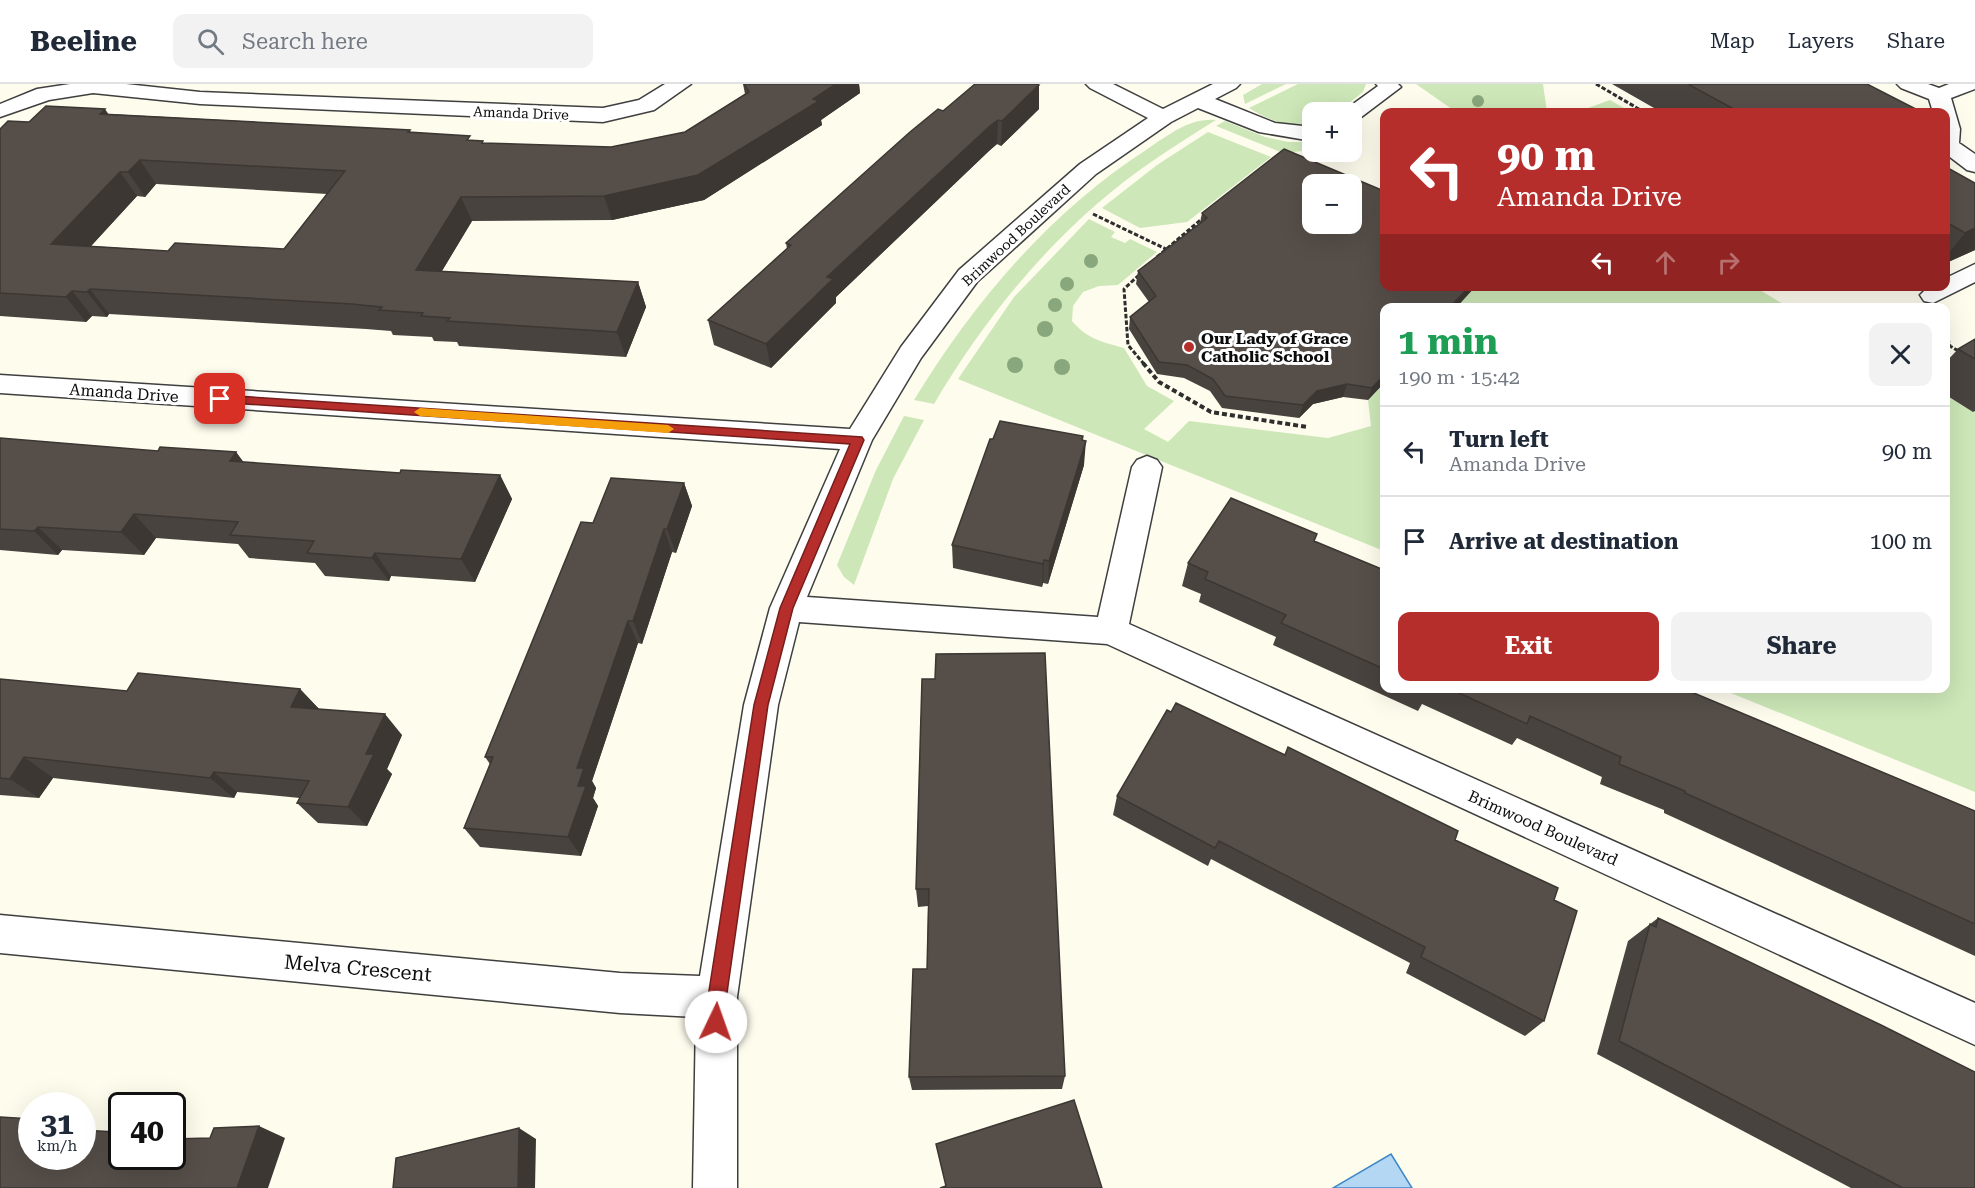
<!DOCTYPE html>
<html lang="en">
<head>
<meta charset="utf-8">
<style>
	body { margin:0; font-family:"Roboto Serif",serif; background:#f2f2f3; color:#1f2937; height:100vh; display:flex; flex-direction:column; font-size:22px; white-space:nowrap }
	* { box-sizing:border-box; margin:0 }
	p { font-size:20px; color:#747a83 }
	.icon { flex:none; width:33px; height:33px; fill:none; stroke:currentColor; stroke-width:2; stroke-linecap:round; stroke-linejoin:round }
	.map { position:relative; flex:1; overflow:hidden }
	.drawer { position:absolute; left:1380px; top:219px; width:570px; height:390px; display:flex; flex-direction:column; background:#fff; border-radius:12px; box-shadow:0 6px 24px #0002 }
	.drawer>* { flex:none }
	.guide { position:absolute; left:1380px; top:24px; width:570px; height:183px; border-radius:12px; box-shadow:0 6px 24px #0002; background:#b62e2b; color:#fff; overflow:hidden }
	.buttons { position:absolute; left:1302px; top:18px; display:grid; gap:12px }
	.buttons a { display:grid; place-items:center; width:60px; height:60px; border-radius:12px; background:#fff; box-shadow:0 6px 24px #0002; font-size:30px }
	.speed { position:absolute; left:18px; top:1008px; display:flex; gap:12px; font-size:30px; font-weight:700; text-align:center }
	.speed>* { display:grid; place-content:center; width:78px; height:78px; border-radius:50%; background:#fff; box-shadow:0 6px 24px #0002; line-height:1 }
	.speed small { font-size:15px; font-weight:400 }
	.speed .limit { border:3px solid #111; border-radius:9px; background:#fff; color:#111 }
	.pin { position:absolute; display:grid; place-items:center; width:51px; height:51px; color:#fff; margin:-26px; border-radius:12px; box-shadow:0 3px 9px #0006 }
	.me { position:absolute; width:66px; margin:-33px; rotate:3deg; stroke-linejoin:round; filter:drop-shadow(0 0 4px #0008) }
	.turn { display:flex; align-items:center; gap:21px; height:126px; padding:0 18px; font-size:27px }
	.turn .icon { width:78px; height:78px; stroke-width:2.5 }
	.turn b { display:block; font-size:42px; line-height:51px }
	.lanes { display:flex; align-items:center; height:57px; padding:0 18px; background:#0003; justify-content:center; gap:30px; direction:ltr }
	.lanes .off { opacity:.35 }
	.round { display:grid; place-items:center; flex:none; width:63px; height:63px; border-radius:12px; background:#f2f2f3 }
	.headline { display:flex; align-items:center; justify-content:space-between; height:102px; padding:0 18px }
	h1 { font-size:36px; font-weight:700; line-height:45px; color:#1e9e55 }
	.action { display:flex; gap:12px; margin-top:auto; padding:12px 18px }
	.action a { flex:1; height:69px; border-radius:12px; background:#b62e2b; color:#fff; font-size:24px; font-weight:700; line-height:69px; text-align:center }
	.action a+a { background:#f2f2f3; color:#1f2937 }
	ul { padding:0; list-style:none }
	li { display:flex; align-items:center; gap:18px; height:90px; padding:0 18px; border-top:2px solid #e0e1e3 }
	li div { flex:1 }
	li b { display:block; font-size:22px }
	li em { font-style:normal }
	header { display:flex; align-items:center; gap:36px; box-sizing:border-box; height:84px; padding:0 30px; background:#fff; border-bottom:2px solid #e0e1e3 }
	header strong { font-size:28px }
	nav { display:flex; gap:33px; margin-inline-start:auto; font-size:21px }
	.search { width:420px; height:54px; background:#f2f2f3; display:flex; align-items:center; gap:15px; box-sizing:border-box; padding:0 21px; border-radius:12px; color:#747a83; font-size:22px }
	.map>svg:first-child { display:block }
	.green { fill:#cde7b8 }
	.water { fill:#b4d7f3; stroke:#3e87c7; stroke-width:1.5 }
	.lines { fill:none; stroke-linecap:round; stroke-linejoin:round }
	.minor-casing { stroke:#3f3f3f; stroke-width:3 }
	.path-far1 { stroke:#2e2e2e; stroke-width:3; stroke-dasharray:4.5 2; stroke-linecap:butt }
	.path { stroke:#2e2e2e; stroke-width:4; stroke-dasharray:5 3; stroke-linecap:butt }
	.minor { fill:#fff; fill-rule:evenodd }
	.tree { fill:#89a77c }
	.wall { fill:#49433f; fill-rule:evenodd }
	.shaded-wall { fill:#3c3733 }
	.building { fill:#554e49; stroke:#3c3733; stroke-width:1.5; fill-rule:evenodd }
	.route { fill:#b62e2b; stroke:#761e1c; stroke-width:1.5 }
	.slow { fill:#f59e0b }
	.poi-dot { fill:#b62e2b; stroke:#fff; stroke-width:2 }
	.labels { text-anchor:middle; dominant-baseline:central; stroke-width:6; stroke-linejoin:round; paint-order:stroke }
	.far-street-label { font-size:14px; fill:#0c0c0c; stroke:#fff }
	.poi-label { font-size:16px; font-weight:bold; fill:#0c0c0c; stroke:#fff; text-anchor:start }
	.street-label { font-size:16px; fill:#0c0c0c; stroke:#fff }
	.near-street-label { font-size:20px; fill:#0c0c0c; stroke:#fff }
</style>
</head>
<body>
<header>
<strong>Beeline</strong>
<div class="search"><svg class="icon" aria-label="search" viewBox="0 0 24 24"><circle cx="10" cy="10" r="6"/><path d="M15 15l6 6"/></svg>Search here</div>
<nav><a>Map</a><a>Layers</a><a>Share</a></nav>
</header>
<div class="map">
<svg width="1975" height="1104" viewBox="0 0 1975 1104">
	<rect width="100%" height="100%" fill="#fefced"/>
	<path class="green" d="M1262 0H1286L1245 20 1243 11Z
		M1298 0H1366L1363 8 1338 28H1312V40C1288 44 1270 37 1249 24Z
		M1416 0H1543L1547 28H1456Z
		M1610 16 1631 28H1577Z
		M1216 36C1195 49 1174 62 1154 76 1063 138 990 225 934 320L914 316C974 218 1049 129 1146 66 1169 51 1188 34 1216 36Z
		M1225 37 1265 53 1288 58H1312V66L1283 69 1216 42Z
		M1208 48 1271 73 1187 138 1140 144 1102 124 1157 81Z
		M1089 135 1115 148 1111 153 1125 159 1130 155 1157 168 1118 201 1099 202 1083 208 1073 222 1072 237C1087 255 1102 258 1124 264L1147 302 1174 317 1144 345 1168 358 1189 337 1328 354 1371 342 1368 316 1384 299V467L958 295 1014 213Z
		M1476 202 1755 203 1788 223 1456 224Z
		M1946 311 1975 327V708L1721 605 1946 604Z
		M904 332 924 336 893 395 854 501 844 493 837 481 876 386Z"/>
	<path class="water" d="M1391 1070 1412 1104H1333Z"/>
	<g class="lines">
		<defs>
			<path id="minor" d="M70 0H126L200 8 603 24 639 16 665 0H691L654 26 603 38 200 20 93 9 49 16 0 33V20L37 5Z
				M1086 0H1113L1163 25 1213 0H1240L1236 4 1215 15 1275 39 1312 43V57L1259 48 1198 24 1171 38 1096 90 977 198 921 274 872 356 807 513 1098 533 1132 383 1137 376 1147 372 1157 376 1162 383 1129 540 1975 919V961L1107 560 799 538 778 621 737 913V1104H693L696 933 620 929 0 869V831L620 889 700 892 744 621 770 524 840 365 0 309V291L850 345 901 263 959 186 1080 80 1148 34 1090 4Z
				M1376 0H1398L1401 3 1360 34 1352 35V28H1342L1378 2Z
				M1897 0H1928L1939 4 1949 0H1975V5L1951 14 1960 45 1959 59 1975 70V88L1967 86 1946 70V28H1933L1929 15 1901 4Z
				M1975 180V198L1933 219 1924 217 1920 211 1929 202H1946V194Z"/>
		</defs>
		<use href="#minor" class="minor-casing"/>
		<path class="path-far1" d="M1596 0 1644 28
			M1093 130 1166 165
			M1157 173 1204 133
			M1139 191 1124 205 1128 261 1144 280
			M1946 248 1950 262 1960 268"/>
		<path class="path" d="M1143 279 1159 298 1211 328 1307 343"/>
		<use href="#minor" class="minor"/>
	</g>
	<g class="tree">
		<circle cx="1478" cy="17" r="6"/>
		<circle cx="1091" cy="177" r="7"/>
		<circle cx="1067" cy="200" r="7"/>
		<circle cx="1055" cy="221" r="7"/>
		<circle cx="1045" cy="245" r="8"/>
		<circle cx="1015" cy="281" r="8"/>
		<circle cx="1062" cy="283" r="8"/>
	</g>
	<path class="wall" d="M743 0H859L860 9 821 36 822 41 704 116 612 136 472 137 442 187 638 198 646 223 626 273 459 262 457 258 434 257 432 253 393 251 391 247 366 245 109 230 107 233 92 232 86 238 0 232V45L109 30 410 46 411 49 472 57 484 59 611 63 685 48 745 10ZM156 100 327 110 284 165 168 167 91 162 137 112 145 113Z
		M1612 0H1867L1914 24 1910 28H1661Z
		M1039 1V25L1001 62 997 60 990 66 836 213V219L771 284 714 261 708 236 787 165 786 159 943 27Z
		M1946 83 1975 166 1946 179Z
		M1202 129 1384 224V299L1368 316 1343 313 1313 320 1299 334 1222 324 1210 307 1184 294 1157 290 1129 245 1130 233 1149 218 1136 200 1138 187 1200 139Z
		M1975 255V327L1973 328 1946 311V278L1958 265Z
		M0 354 158 367 236 368 243 378 400 389 500 391 512 415 475 498 391 492 389 497 325 492 315 479 249 474 238 460 156 454 144 471 62 466 58 471 0 466Z
		M1083 357 1084 381 1048 500 1043 499 1042 503 953 484 952 461Z
		M684 399 692 422 676 469 672 468 642 560 638 559 592 697 596 704 593 714 598 722 581 772 480 763 464 744 490 680 485 673 593 439Z
		M1314 457 1384 486V604H1682L1975 727V872L1664 729V726L1600 700 1602 693 1517 654 1512 661 1422 620 1418 627 1273 561 1276 553 1199 518 1201 510 1182 502 1188 479Z
		M0 595 127 607 300 605 319 625 402 651 387 685 392 690 367 742 318 739 297 719 300 714 237 708 234 714 53 694 39 714 0 711Z
		M922 595 1065 992 1062 1005 912 1006 909 993 927 885 928 822 918 823 916 805Z
		M1117 712 1455 756 1554 816 1544 937 1525 952 1406 889 1410 879 1211 775 1208 782 1113 731Z
		M1658 834 1975 1104H1851L1597 970 1628 857Z"/>
	<path class="shaded-wall" d="M836 0H859L860 9 821 36 822 41 704 116 612 136 604 112 813 15Z
		M1039 1V25L1001 62 1002 37Z
		M1914 24 1910 28H1901Z
		M105 25 121 49 100 30Z
		M998 36 997 60 990 66 836 213V219L771 284 766 260 827 193 990 42Z
		M140 76 156 100 145 113 128 88Z
		M120 88 137 112 70 185 51 160Z
		M461 113 472 137 428 210 416 186Z
		M1975 144V166L1946 179V172L1965 149Z
		M638 198 646 223 626 273 617 248Z
		M1470 202H1476L1456 224H1449Z
		M90 205 109 230 107 233 87 208Z
		M72 207 92 232 86 238 66 213Z
		M1384 291V299L1368 316 1372 304Z
		M1347 300 1343 313 1313 320 1299 334 1303 321 1317 307Z
		M1083 352 1081 372 1086 357 1084 381 1048 500 1049 477Z
		M236 368 254 392 230 377Z
		M500 391 512 415 475 498 461 475Z
		M684 399 692 422 676 469 667 445Z
		M134 430 156 454 144 471 121 448Z
		M38 443 62 466 58 471 34 447Z
		M664 445 672 468 642 560 633 537Z
		M375 469 391 492 389 497 372 474Z
		M1044 476 1043 499 1042 503 1043 480Z
		M628 537 638 559 592 697 596 704 593 714 598 722 581 772 568 753 578 702 577 684Z
		M300 605 320 626 291 623Z
		M385 630 402 651 387 685 392 690 367 742 348 723 366 670Z
		M24 673 53 694 39 714 10 695Z
		M214 688 237 708 234 714 210 694Z
		M259 1042 285 1054 268 1104H237Z
		M519 1044 536 1055 535 1104H518Z
		M115 1048 122 1051V1060L111 1056Z"/>
	<path class="building" d="M744 0H836L813 15 819 17 698 91 604 112 461 113 416 186 638 198 617 248 447 237 450 234 421 232 423 229 379 226 382 223 352 220 90 205 87 208 72 207 66 213 0 209V45L8 37 29 38 46 22 105 25 100 30 410 46 408 48 470 52 467 56 483 57 482 59 611 63 685 48 749 8ZM140 76 345 87 284 165 175 159 168 167 51 160 120 88H128Z
		M975 0H1036L1039 1 1002 37 998 36 990 42 827 193 833 195 766 260 708 236 791 161 786 159 910 48 938 25 943 27Z
		M1688 0H1867L1914 24 1901 28H1739Z
		M1284 65 1384 107V202H1470L1449 224H1384V291L1372 304 1347 300 1317 307 1303 321 1225 312 1213 295 1187 281 1159 278 1130 233 1156 212 1138 187 1207 134 1202 129ZM1312 100H1352V140H1312Z
		M1946 83 1975 99V144L1965 149 1946 138Z
		M1975 255V275L1958 265Z
		M1000 337 1083 352 1082 356 1086 357 1049 477 1044 476 1043 480 952 461 990 355H993Z
		M0 354 158 367 160 363 236 368 230 377 400 389 401 386 500 391 461 475 375 469 372 474 307 469 314 457 230 451 238 438 134 430 121 448 38 443 34 447 0 445Z
		M611 394 684 399 667 445H664L633 537H628L577 684H584L578 702H586L568 753 464 744 493 673H485L581 438 593 439Z
		M1231 414 1317 450 1314 457 1384 486V585L1281 539 1286 531 1205 495 1208 488 1188 479Z
		M1045 569 1065 992 909 993 913 885H927L929 805H916L922 595H935L936 570Z
		M138 589 300 605 291 623 385 630 366 670H374L348 723 297 719 309 697 214 688 210 694 24 673 10 695 0 694V595L127 607Z
		M1448 604H1682L1975 727V840L1685 709V707L1619 680 1621 673 1530 632 1527 640Z
		M1176 619 1285 671 1288 663 1458 747 1455 756 1558 804 1554 816 1577 827 1544 937 1421 873 1425 863 1219 757 1215 764 1117 712 1167 626 1171 628Z
		M1658 834 1881 941 1975 988V1104H1903L1619 957 1650 840 1656 843Z
		M1074 1016 1102 1104H940L946 1102 936 1060Z
		M0 1033 32 1035V1072H82V1046L115 1048 111 1056H122V1072H172V1055L210 1054 214 1044 259 1042 237 1104H0Z
		M519 1044 518 1104H393L396 1074Z"/>
	<path class="route" d="M220 311 862 353 864 356 793 524 768 621 722 944 716 946 710 944 707 938 708 913 754 621 780 524 850 360 216 318 215 315Z"/>
	<path class="slow" d="M420 324 668 341 674 345 668 349 420 332 414 328Z"/>
	<circle class="poi-dot" cx="1189" cy="263" r="6"/>
	<g class="labels">
		<g class="far-street-label">
			<text transform="translate(521 29) rotate(2)">Amanda Drive</text>
			<text transform="translate(1016 151) rotate(-43)">Brimwood Boulevard</text>
		</g>
		<g class="poi-label">
			<text x="1201" y="254">Our Lady of Grace<tspan x="1201" dy="18">Catholic School</tspan></text>
		</g>
		<g class="street-label">
			<text transform="translate(124 309) rotate(4)">Amanda Drive</text>
			<text transform="translate(1543 744) rotate(24)">Brimwood Boulevard</text>
		</g>
		<g class="near-street-label">
			<text transform="translate(358 884) rotate(5)">Melva Crescent</text>
		</g>
	</g>
</svg>
<div class="buttons">
<a>+</a>
<a>−</a>
</div>
<div class="speed"><div>31<small>km/h</small></div><div class="limit">40</div></div>
<div class="pin" style="left:220px;top:315px;background:#d93025"><svg class="icon" aria-label="arrive" viewBox="0 0 24 24"><path d="M6 21V4h12l-3 4 3 4H6"/></svg></div>
<svg class="me" style="left:716px;top:938px" viewBox="-20 -20 40 40"><circle r="19" fill="#fff"/><path d="M0-13L10 11 0 6-10 11z" fill="#b62e2b"/></svg>
<div class="guide">
<div class="turn"><svg class="icon" aria-label="left" viewBox="0 0 24 24"><path d="M17 20v-9H6M10 6l-5 5 5 5"/></svg><div><b>90 m</b>Amanda Drive</div></div>
<div class="lanes"><svg class="icon" aria-label="left" viewBox="0 0 24 24"><path d="M17 20v-9H6M10 6l-5 5 5 5"/></svg><svg class="icon off" aria-label="ahead" viewBox="0 0 24 24"><path d="M12 20V5M6 11l6-6 6 6"/></svg><svg class="icon off" aria-label="right" viewBox="0 0 24 24"><path d="M7 20v-9h11M14 6l5 5-5 5"/></svg></div>
</div>
<section class="drawer">
<div class="headline"><div><h1>1 min</h1><p>190 m · 15:42</p></div><a class="round"><svg class="icon" aria-label="close" viewBox="0 0 24 24"><path d="M6 6l12 12M18 6L6 18"/></svg></a></div>
<ul>
<li><svg class="icon" aria-label="left" viewBox="0 0 24 24"><path d="M17 20v-9H6M10 6l-5 5 5 5"/></svg><div><b>Turn left</b><p>Amanda Drive</p></div><em>90 m</em></li>
<li><svg class="icon" aria-label="arrive" viewBox="0 0 24 24"><path d="M6 21V4h12l-3 4 3 4H6"/></svg><div><b>Arrive at destination</b></div><em>100 m</em></li>
</ul>
<div class="action"><a>Exit</a><a>Share</a></div>
</section>
</div>
</body>
</html>
